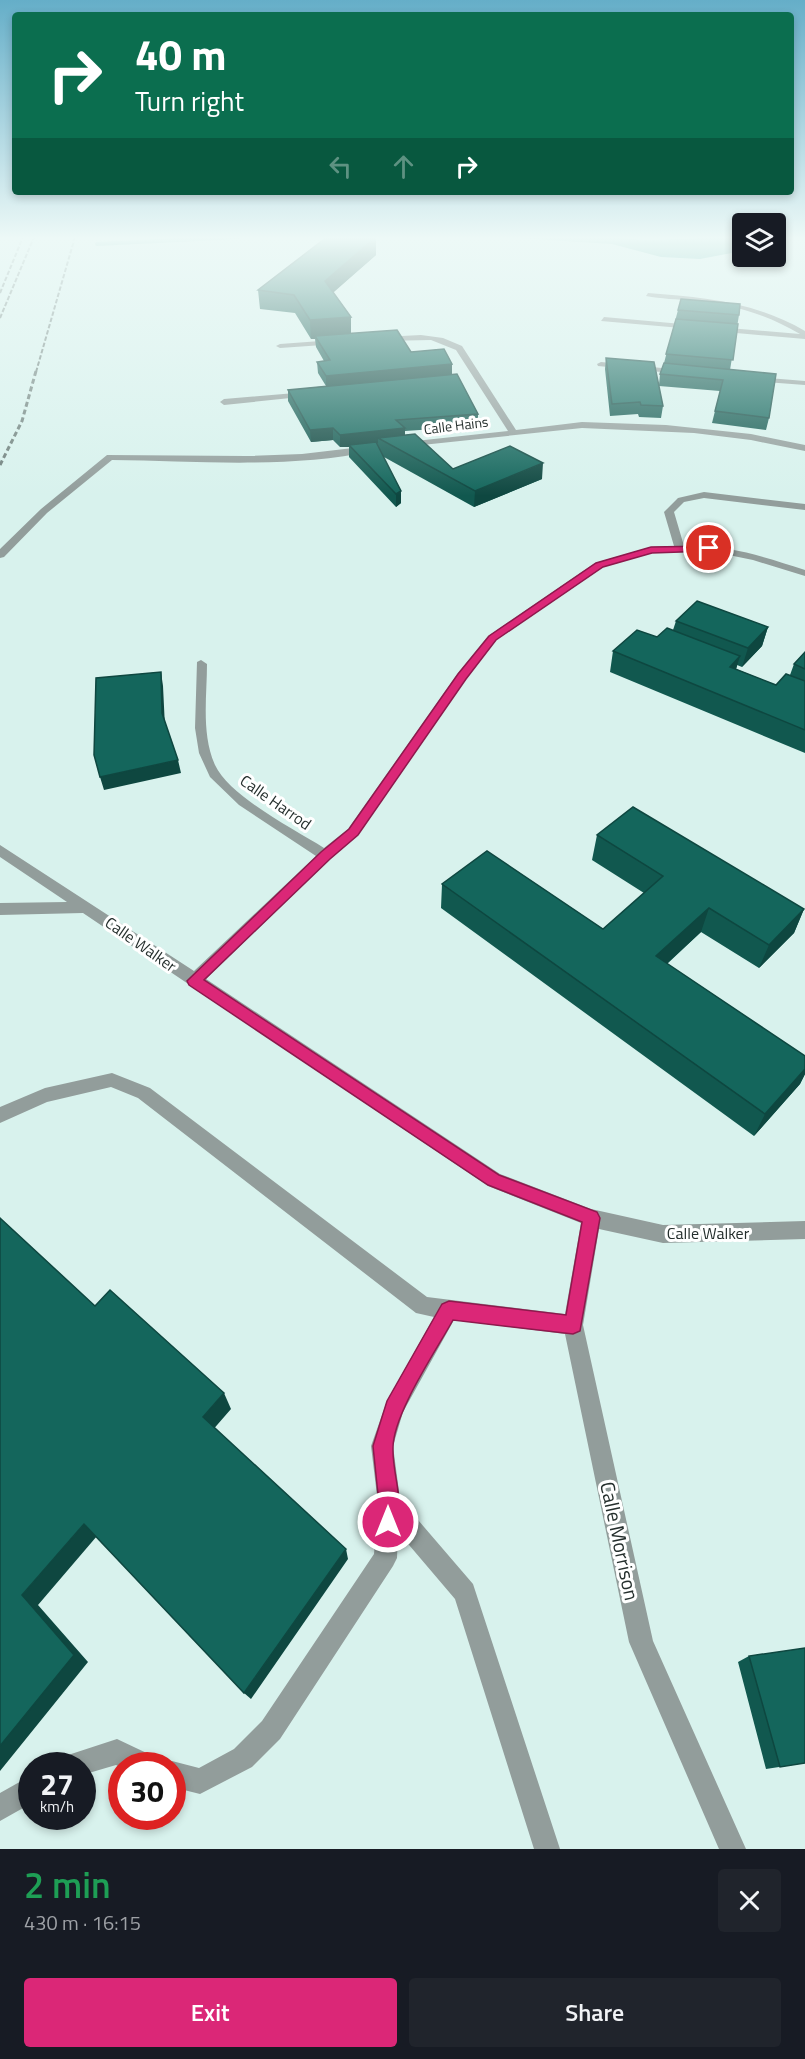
<!DOCTYPE html>
<html lang="en">
<head>
<meta charset="utf-8">
<style>
	body { margin:0; font-family:"Titillium Web",sans-serif; background:#20242c; color:#f1f3f6; height:100vh; display:flex; flex-direction:column; font-size:22px; white-space:nowrap }
	* { box-sizing:border-box; margin:0 }
	p { font-size:20px; color:#9ea1a6 }
	.icon { flex:none; width:33px; height:33px; fill:none; stroke:currentColor; stroke-width:2; stroke-linecap:round; stroke-linejoin:round }
	.map { position:relative; height:1849px; overflow:hidden }
	.details { display:flex; flex-direction:column; background:#171b24; flex:1 }
	.details>* { flex:none }
	.top-card { position:absolute; left:12px; top:12px; width:782px; height:183px; border-radius:6px; box-shadow:0 3px 9px #0003; background:#0b6e4f; color:#fff; overflow:hidden }
	.tools { position:absolute; left:732px; top:213px; display:grid; gap:12px }
	.tools a { display:grid; place-items:center; width:54px; height:54px; border-radius:6px; background:#171b24; box-shadow:0 3px 9px #0003; font-size:30px }
	.speed { position:absolute; left:18px; top:1752px; display:flex; gap:12px; font-size:30px; font-weight:700; text-align:center }
	.speed>* { display:grid; place-content:center; width:78px; height:78px; border-radius:50%; background:#171b24; box-shadow:0 3px 9px #0003; line-height:1 }
	.speed small { font-size:15px; font-weight:400 }
	.speed .limit { border:9px solid #d22; background:#fff; color:#111 }
	.pin { position:absolute; display:grid; place-items:center; width:51px; height:51px; color:#fff; margin:-26px; border:3px solid #fff; border-radius:50%; box-shadow:0 2px 6px #0007 }
	.me { position:absolute; width:66px; margin:-33px; rotate:0deg; stroke-linejoin:round; filter:drop-shadow(0 0 4px #0008) }
	.turn { display:flex; align-items:center; gap:21px; height:126px; padding:0 24px; font-size:27px }
	.turn .icon { width:78px; height:78px; stroke-width:2.5 }
	.turn b { display:block; font-size:42px; line-height:51px }
	.lanes { display:flex; align-items:center; height:57px; padding:0 24px; background:#0003; justify-content:center; gap:30px; direction:ltr }
	.lanes .off { opacity:.35 }
	.round { display:grid; place-items:center; flex:none; width:63px; height:63px; border-radius:6px; background:#20242c }
	.overview { display:flex; align-items:center; justify-content:space-between; height:102px; padding:0 24px }
	h1 { font-size:36px; font-weight:600; line-height:45px; color:#1e9e55 }
	.cta { display:flex; gap:12px; margin-top:auto; padding:12px 24px }
	.cta a { flex:1; height:69px; border-radius:6px; background:#db2777; color:#fff; font-size:24px; font-weight:600; line-height:69px; text-align:center }
	.cta a+a { background:#20242c; color:#f1f3f6 }
	.map>svg:first-child { display:block }
	.water { fill:#41a597 }
	.lines { fill:none; stroke-linecap:round; stroke-linejoin:round }
	.stream { stroke:#41a597; stroke-width:4 }
	.minor { fill:#929d9b; fill-rule:evenodd }
	.rail-far1 { stroke:#6e7f7b; stroke-width:2; stroke-dasharray:4.5 2; stroke-linecap:butt }
	.rail { stroke:#6e7f7b; stroke-width:3; stroke-dasharray:5 3; stroke-linecap:butt }
	.wall { fill:#11584f }
	.shaded-wall { fill:#0e4740 }
	.building { fill:#14665c; stroke:#0e4740; stroke-width:1.5 }
	.route { fill:#db2777; stroke:#8e194d; stroke-width:1.5 }
	.labels { text-anchor:middle; dominant-baseline:central; stroke-width:6; stroke-linejoin:round; paint-order:stroke }
	.far-street-label { font-size:14px; fill:#252f2d; stroke:#fff }
	.street-label { font-size:16px; fill:#252f2d; stroke:#fff }
	.near-street-label { font-size:20px; fill:#252f2d; stroke:#fff }
</style>
</head>
<body>
<div class="map">
<svg width="805" height="1849" viewBox="0 0 805 1849">
	<rect width="100%" height="100%" fill="#d8f2ed"/>
	<path class="water" d="M499 237H603L647 240 742 237V251L700 259 661 257 612 244Z"/>
	<g class="lines">
		<path class="stream" d="M97 244 239 237"/>
		<path class="minor" d="M648 293C704 297 755 302 805 331V339L714 331 717 327 800 334C766 314 732 304 693 301 677 299 661 299 646 296Z
			M604 317 693 325 697 327 693 329 601 321Z
			M421 335 443 338 462 346 516 430 582 422 666 425 751 434 805 445V451L751 440 694 433 582 428 403 447V443L406 442 508 431 456 350 431 340 382 341 378 339 382 337Z
			M334 340 338 342 337 344 280 348 276 346 280 344Z
			M601 362 682 370 686 372 682 374 598 366 597 364Z
			M756 377 805 381V385L753 381 752 379Z
			M307 392H310V396L224 405 220 402 224 399Z
			M370 446 374 449 373 451C288 469 198 461 112 460L47 513 4 557 0 558V549L41 509 107 455 246 456 302 454Z
			M704 492 805 504V510L704 498 684 502 674 512 684 546C726 544 765 557 805 570V576L753 560 709 551 652 553 603 567 496 640 466 679 358 835 330 859 206 979 500 1174 591 1209 663 1225 805 1221V1239L663 1243 599 1229 583 1325 653 1641 746 1849H719L629 1642 565 1334 454 1320 403 1412 393 1446 400 1499 473 1584 560 1849H534L455 1599 398 1532 397 1558 393 1566 280 1739 252 1767 200 1794 172 1787V1766L163 1765 172 1761 199 1768 234 1749 262 1721 374 1554 378 1504 371 1446 387 1401 434 1317 416 1313 138 1098 111 1087 47 1102 0 1123V1107L45 1088 112 1073 150 1088 427 1297 565 1314 581 1223 488 1186 83 913 0 915V903L67 902 0 857V845L194 971 316 856 239 805 210 777 199 753 195 728 197 662 201 660 207 664C207 696 201 734 215 765 230 797 294 829 324 848L348 829 458 673 488 636 595 563 651 547 674 546 664 512 678 498Z
			M117 1739 155 1757 159 1766H122V1768L116 1765 82 1775V1766H58L62 1757Z
			M32 1775V1803L0 1821V1793Z"/>
		<path class="rail-far1" d="M0 293 23 237
			M0 318 34 237
			M36 372 75 237"/>
		<path class="rail" d="M0 465 22 421 36 371"/>
	</g>
	<path class="wall" d="M376 237V255L333 292 351 317V333L452 364V374L478 414V426L405 431V435L453 469 542 479 474 507 384 457 401 503 396 507 349 457V447H340L333 440 311 442 288 401V390L326 386 318 373 317 362 324 361 316 347 315 339H311L295 313 260 309 258 290Z
		M678 310 739 315 730 370 769 418 766 430 712 423 720 391 659 386 663 406 661 418 639 417 638 414 610 416 605 369 606 358 659 385 660 374 664 363Z
		M676 621 768 627 762 646 742 667 737 665 736 669 776 685 790 675 794 664 805 652V753L610 672 613 651 657 637 673 630Z
		M597 835 804 909 794 933 759 968 701 932 667 964 805 1056V1074L800 1084 754 1136 441 908 442 884 603 929 644 893 592 860Z
		M749 1656 805 1763 766 1769 738 1662Z"/>
	<path class="shaded-wall" d="M376 237V255L326 299 325 281Z
		M351 317V336H315V339H311L310 320Z
		M452 364V376L326 387V376Z
		M333 428V440L311 442 310 430Z
		M405 428V440L378 438V443L350 446 349 445V447H340V435Z
		M543 463 542 479 474 507 475 491Z
		M401 491V503L396 507V494Z
		M768 627 762 646 742 667 748 648Z
		M740 656 734 676 730 667Z
		M161 672 163 686 165 727 162 713Z
		M178 760 181 773 104 790 100 777Z
		M709 908 701 932 649 980 656 956Z
		M804 909 794 933 759 968 769 945Z
		M805 1069V1074L800 1084 754 1136 765 1114Z
		M224 1393 231 1409 211 1432 203 1417Z
		M84 1524 97 1536 38 1605 88 1662 0 1771V1746L22 1595Z
		M346 1549 348 1559 251 1699 244 1693Z"/>
	<path class="building" d="M327 237H376L325 281 351 317 310 320 294 295 258 290Z
		M681 299 740 304 739 315 678 310Z
		M676 319 738 324 733 360 666 354Z
		M397 330 411 352 444 349 452 364 326 376 317 362 330 360 315 336Z
		M606 358 654 362 663 406 641 405 640 402 612 404Z
		M664 363 776 374 769 418 715 411 723 380 660 374Z
		M457 374 478 414 396 420 405 428 340 435 333 428 310 430 288 390Z
		M415 434 453 469 510 446 543 463 475 491 378 438Z
		M376 442 401 491 396 494 349 445Z
		M697 601 768 627 748 648 676 621Z
		M667 628 740 656 730 667 776 685 786 674 805 681V730L613 651 637 630 657 637Z
		M805 652V669L794 664Z
		M161 672 162 713 178 760 100 777 94 755 96 678Z
		M633 807 804 909 769 945 709 908 656 956 805 1056V1069L765 1114 442 884 487 851 603 929 663 876 597 835Z
		M0 1218 95 1306 110 1290 224 1393 203 1417 346 1549 244 1693 84 1524 22 1595 74 1655 0 1746Z
		M805 1648V1763L780 1767 749 1656Z"/>
	<linearGradient id="sky" x2="0" y2="1"><stop stop-color="#65aec8"/><stop offset="0.48" stop-color="#edf9f7"/><stop offset="1" stop-color="#edf9f7" stop-opacity="0"/></linearGradient>
	<rect width="805" height="496" fill="url(#sky)"/>
	<path class="route" d="M712 546 714 548 709 551 652 553 603 567 496 640 466 679 358 835 330 859 204 980 499 1175 597 1212 600 1218 580 1331 573 1334 453 1320C436 1351 393 1414 393 1448 392 1475 406 1503 395 1529L388 1532 380 1529 377 1522 379 1504 373 1446 387 1401 442 1304 449 1301 566 1315 582 1222 488 1185 189 985 187 981 321 852 349 829 458 674 489 636 596 563 651 547Z"/>
	<g class="labels">
		<g class="far-street-label">
			<text transform="translate(456 425) rotate(-7)">Calle Hains</text>
		</g>
		<g class="street-label">
			<text transform="translate(276 802) rotate(35)">Calle Harrod</text>
			<text transform="translate(141 944) rotate(35)">Calle Walker</text>
			<text x="708" y="1233">Calle Walker</text>
		</g>
		<g class="near-street-label">
			<text transform="translate(620 1541) rotate(78)">Calle Morrison</text>
		</g>
	</g>
</svg>
<div class="tools">
<a><svg class="icon" aria-label="layers" viewBox="0 0 24 24"><path d="M12 4l9 5-9 5-9-5zM3 14l9 5 9-5"/></svg></a>
</div>
<div class="speed"><div>27<small>km/h</small></div><div class="limit">30</div></div>
<div class="pin" style="left:709px;top:548px;background:#d93025"><svg class="icon" aria-label="arrive" viewBox="0 0 24 24"><path d="M6 21V4h12l-3 4 3 4H6"/></svg></div>
<svg class="me" style="left:388px;top:1522px" viewBox="-20 -20 40 40"><circle r="17" fill="#db2777" stroke="#fff" stroke-width="3"/><path d="M0-11L8 9 0 5-8 9z" fill="#fff"/></svg>
<div class="top-card">
<div class="turn"><svg class="icon" aria-label="right" viewBox="0 0 24 24"><path d="M7 20v-9h11M14 6l5 5-5 5"/></svg><div><b>40 m</b>Turn right</div></div>
<div class="lanes"><svg class="icon off" aria-label="left" viewBox="0 0 24 24"><path d="M17 20v-9H6M10 6l-5 5 5 5"/></svg><svg class="icon off" aria-label="ahead" viewBox="0 0 24 24"><path d="M12 20V5M6 11l6-6 6 6"/></svg><svg class="icon" aria-label="right" viewBox="0 0 24 24"><path d="M7 20v-9h11M14 6l5 5-5 5"/></svg></div>
</div>
</div>
<section class="details">
<div class="overview"><div><h1>2 min</h1><p>430 m · 16:15</p></div><a class="round"><svg class="icon" aria-label="close" viewBox="0 0 24 24"><path d="M6 6l12 12M18 6L6 18"/></svg></a></div>
<div class="cta"><a>Exit</a><a>Share</a></div>
</section>
</body>
</html>
